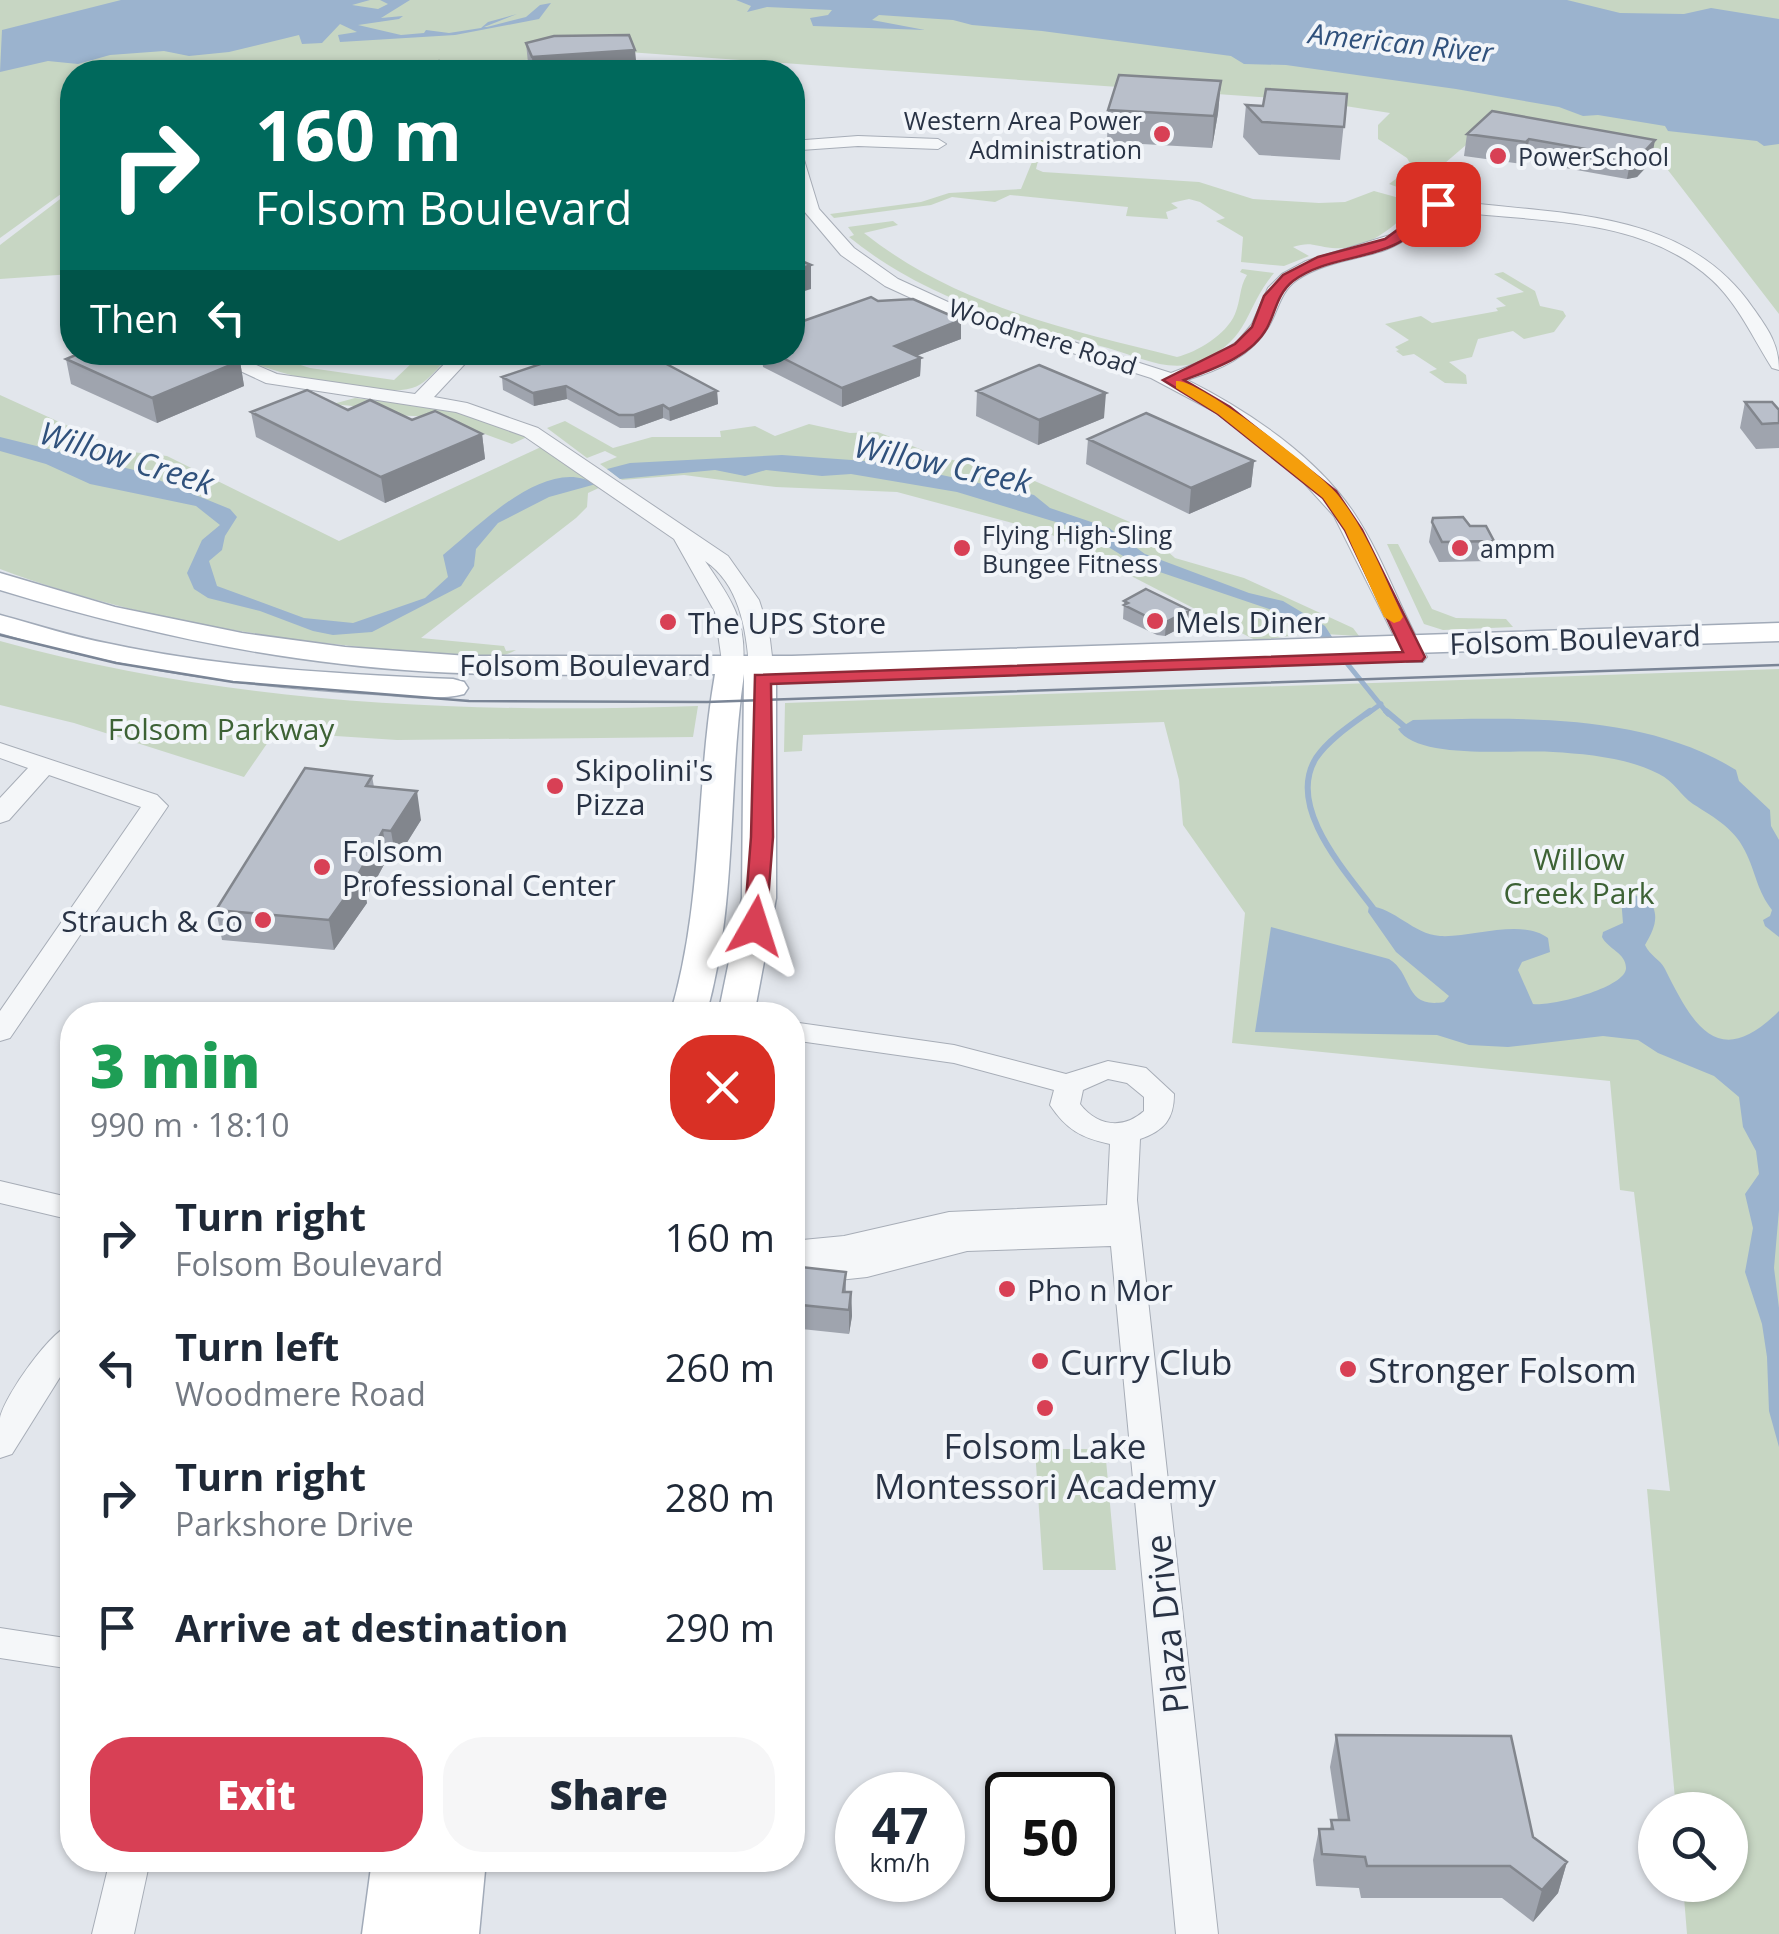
<!DOCTYPE html>
<html lang="en">
<head>
<meta charset="utf-8">
<style>
	body { margin:0; font-family:"Open Sans",sans-serif; background:#f6f6f7; color:#1f2937; height:100vh; display:flex; flex-direction:column; font-size:38px; white-space:nowrap }
	* { box-sizing:border-box; margin:0 }
	p { font-size:32px; color:#747a83 }
	.icon { flex:none; width:55px; height:55px; fill:none; stroke:currentColor; stroke-width:2; stroke-linecap:round; stroke-linejoin:round }
	.map { position:relative; flex:1; overflow:hidden }
	.sheet { position:absolute; left:60px; top:1002px; width:745px; height:870px; display:flex; flex-direction:column; background:#fff; border-radius:40px; box-shadow:0 2px 8px #0004 }
	.sheet>* { flex:none }
	.hud { position:absolute; left:60px; top:60px; width:745px; height:305px; border-radius:40px; box-shadow:0 2px 8px #0004; background:#00695c; color:#fff; overflow:hidden }
	.buttons { position:absolute; left:1638px; top:1792px; display:grid; gap:20px }
	.buttons a { display:grid; place-items:center; width:110px; height:110px; border-radius:50%; background:#fff; box-shadow:0 2px 8px #0004; font-size:50px }
	.speed { position:absolute; left:835px; top:1772px; display:flex; gap:20px; font-size:50px; font-weight:700; text-align:center }
	.speed>* { display:grid; place-content:center; width:130px; height:130px; border-radius:50%; background:#fff; box-shadow:0 2px 8px #0004; line-height:1 }
	.speed small { font-size:25px; font-weight:400 }
	.speed .limit { border:5px solid #111; border-radius:15px; background:#fff; color:#111 }
	.pin { position:absolute; display:grid; place-items:center; width:85px; height:85px; color:#fff; margin:-42px; border-radius:20px; box-shadow:0 5px 15px #0006 }
	.me { position:absolute; width:110px; margin:-55px; rotate:6deg; stroke-linejoin:round; filter:drop-shadow(0 0 8px #0008) }
	.turn { display:flex; align-items:center; gap:35px; height:210px; padding:0 30px; font-size:45px }
	.turn .icon { width:130px; height:130px; stroke-width:2.5 }
	.turn b { display:block; font-size:70px; line-height:85px }
	.then { display:flex; align-items:center; height:95px; padding:0 30px; background:#0003; gap:20px; font-size:38px }
	.round { display:grid; place-items:center; flex:none; width:105px; height:105px; border-radius:40px; background:#f6f6f7 }
	.overview { display:flex; align-items:center; justify-content:space-between; height:170px; padding:0 30px }
	h1 { font-size:60px; font-weight:800; line-height:75px; color:#1e9e55 }
	.primary-button { display:flex; gap:20px; margin-top:auto; padding:20px 30px }
	.primary-button a { flex:1; height:115px; border-radius:40px; background:#d84055; color:#fff; font-size:40px; font-weight:800; line-height:115px; text-align:center }
	.primary-button a+a { background:#f6f6f7; color:#1f2937 }
	ul { padding:0; list-style:none }
	li { display:flex; align-items:center; gap:30px; height:130px; padding:0 30px }
	li div { flex:1 }
	li b { display:block; font-size:38px }
	li em { font-style:normal }
	.map>svg:first-child { display:block }
	.green { fill:#c7d6c3 }
	.water { fill:#9bb3ce }
	.lines { fill:none; stroke-linecap:round; stroke-linejoin:round }
	.stream-far1 { stroke:#9bb3ce; stroke-width:5 }
	.stream { stroke:#9bb3ce; stroke-width:6 }
	.minor-casing { stroke:#a7adb7; stroke-width:2 }
	.major-casing { stroke:#a1aab8; stroke-width:3 }
	.minor { fill:#f5f7f9; fill-rule:evenodd }
	.major { fill:#fff; fill-rule:evenodd }
	.tram { stroke:#7a8596; stroke-width:2.5 }
	.wall { fill:#9fa4ae }
	.shaded-wall { fill:#82868d }
	.building { fill:#b9bfca; stroke:#82868d; stroke-width:2.5 }
	.route { fill:#d84055; stroke:#8c2a37; stroke-width:2.5 }
	.slow { fill:#f59e0b }
	.poi-dot { fill:#d84055; stroke:#f2f5f9; stroke-width:4 }
	.labels { text-anchor:middle; dominant-baseline:central; stroke-width:8; stroke-linejoin:round; paint-order:stroke }
	.far-poi-label { font-size:25px; fill:#293345; stroke:#f2f5f9; text-anchor:start }
	.far-street-label { font-size:25px; fill:#293345; stroke:#f2f5f9 }
	.far-water-label { font-size:28px; font-style:italic; fill:#30517c; stroke:#f2f5f9 }
	.poi-label { font-size:30px; fill:#293345; stroke:#f2f5f9; text-anchor:start }
	.street-label { font-size:30px; fill:#293345; stroke:#f2f5f9 }
	.park-label { font-size:30px; fill:#3d6235; stroke:#f2f5f9 }
	.water-label { font-size:32px; font-style:italic; fill:#30517c; stroke:#f2f5f9 }
	.near-poi-label { font-size:35px; fill:#293345; stroke:#f2f5f9; text-anchor:start }
	.near-street-label { font-size:35px; fill:#293345; stroke:#f2f5f9 }
</style>
</head>
<body>
<div class="map">
<svg width="1779" height="1934" viewBox="0 0 1779 1934">
	<rect width="100%" height="100%" fill="#e2e6ec"/>
	<path class="green" d="M0 0H1779V314L1654 152 1487 127 1424 181 1430 183 1416 194 1389 184 1412 167 1407 158 1378 139V125L1390 113 1326 103V99L1259 97 600 50 436 72H72V186L0 238Z
		M1041 140 1054 142 1045 143 1041 154 1048 157H1039L1036 169 1043 172 1199 182 1253 199 1319 203 1345 202 1374 191 1403 199 1413 206 1407 207 1411 210C1390 230 1365 251 1332 248 1315 246 1310 241 1293 247L1309 256 1284 266 1241 262 1243 237 1216 221 1225 218 1200 202 1189 199 1171 203 1178 208 1166 212 1168 219 1126 216 1128 207 1010 195 995 202 952 197 931 205 834 218 830 214 921 202 949 193 1021 189Z
		M72 190V274L0 279V245Z
		M893 221 898 225 864 233C956 306 1066 329 1177 357 1197 352 1226 335 1235 314 1241 300 1239 288 1247 275L1240 272 1242 269 1274 273C1245 307 1251 337 1204 360 1171 375 1140 357 1108 348 1016 324 924 298 849 237L854 235 848 227Z
		M1503 272 1535 291 1540 306 1563 311 1566 316 1554 332 1524 339 1513 331 1478 339 1472 357 1449 362 1466 375 1467 384 1445 383 1429 372 1437 369 1414 354 1403 356 1396 351 1399 350 1395 347 1409 340 1385 324 1421 316 1432 323 1498 311 1496 308 1506 306 1496 298 1524 292 1494 274Z
		M229 353H263L310 368 394 380 415 360 442 364C433 373 424 385 412 388 372 399 265 372 229 353Z
		M0 395 123 451 167 456 339 541 541 447 603 486 588 493 587 507 576 518 421 638 504 646 506 651 516 650C494 663 459 654 434 653 293 644 132 619 0 569Z
		M355 398 455 410 527 437 512 444 438 417 389 415 391 410 333 404Z
		M565 421 613 448 652 437H721L720 431 755 426 775 436 809 424 850 433 878 432 937 456 1030 479 1139 526 1175 558 1244 578 1353 628 1359 636 1307 633 1257 641 1046 532 897 492 776 487 684 475 622 480 600 464 617 457 605 451 587 458 547 428Z
		M1398 544 1432 609 1456 618 1506 619 1513 627 1443 630 1424 624 1387 544Z
		M0 641C228 704 462 714 698 706L693 737 397 740 275 732 244 777 74 723 0 705Z
		M1779 669V1934H1687L1683 1885H1730V1810H1676L1647 1489 1670 1491 1634 1192 1620 1190 1610 1081 1232 1043 1245 913 1183 825 1179 780 1164 722 803 735 802 751 784 752 785 703Z
		M1035 1449H1105L1116 1570H1043Z"/>
	<path class="water" d="M121 0H370L352 5 378 9 388 4 380 0H410L381 18 403 16 399 19 358 25 401 35 424 33 426 30 449 33 481 28 488 22 517 14 484 27H487L526 17 540 5 551 3 539 19 455 35 340 42 338 35 357 32 340 24 322 43 302 44 299 35 229 52 189 56 164 51 110 55 78 64 48 61 0 72 2 30Z
		M736 0H1567L1620 13 1684 14 1711 8 1779 19V144L1764 146 1757 141 1668 131 1665 126 1598 115 1583 116 1559 107 1456 89 1286 65 1244 64 1231 56 1042 31 972 25 953 20 879 15 872 20 925 30 813 26 810 18 828 15 832 10 767 7 747 12 751 6Z
		M0 437 134 470 230 509 237 517 225 536 222 550 209 561 217 586 304 618 353 623 425 598 448 577 443 555C478 527 546 454 596 484L549 497 498 523 476 549 474 566 461 586 372 632 333 635 313 631 260 611 208 598 194 589 187 573 202 540 220 525 196 506 90 484 46 464 0 451Z
		M782 455 921 465 937 474 1034 495 1050 508 1109 528 1145 554 1249 593 1283 601 1325 626 1334 640H1321L1290 616 1136 564 1079 529 957 492 851 474 822 476 766 470 745 476 715 470 620 479 607 469 630 463Z
		M1413 720C1519 718 1643 712 1736 770L1739 781 1770 810 1771 826 1779 840V937L1765 926 1763 920 1770 916 1772 910C1757 890 1757 877 1747 855 1736 829 1715 818 1693 804 1680 795 1674 781 1659 774 1629 758 1587 754 1553 752 1518 749 1418 761 1398 729Z
		M1628 895 1647 897C1661 914 1655 928 1645 945 1650 956 1660 959 1665 969 1693 1025 1718 1072 1779 1011V1210L1774 1268 1779 1308V1447L1769 1411 1767 1357 1762 1324 1745 1272 1753 1228 1745 1194 1759 1174 1756 1151 1743 1127 1739 1097 1714 1076 1658 1053 1638 1040 1603 1036 1508 1047 1469 1045 1437 1035 1255 1032 1271 927 1389 959C1414 974 1403 1009 1444 1002L1449 996 1396 952 1368 912 1369 906C1395 908 1413 934 1440 936 1472 938 1521 918 1548 938L1550 952 1522 962 1518 970 1533 1004C1549 1007 1626 988 1626 968 1626 953 1608 949 1602 937L1603 932 1623 923 1621 898Z"/>
	<g class="lines">
		<path class="stream-far1" d="M1337 651 1388 714
			M1367 714 1381 704"/>
		<path class="stream" d="M1370 711C1352 724 1329 739 1316 758 1285 808 1348 874 1376 912
			M1386 711 1405 727"/>
		<defs>
			<path id="minor" d="M858 136 938 139 946 144 938 149 858 146 801 150 819 209 854 248 898 279 948 302 1171 373 1215 356 1238 341 1252 324 1268 288 1282 274 1306 261 1390 235 1438 199C1550 216 1682 204 1753 308 1768 329 1779 344 1779 370L1772 368C1753 338 1738 304 1712 280 1640 214 1532 223 1442 210 1424 226 1408 241 1385 250 1356 260 1323 262 1297 280 1280 292 1279 309 1269 326 1251 357 1219 370 1187 380 1247 410 1316 456 1354 513 1384 558 1400 610 1427 657L1423 662H1407L1334 516 1293 471 1215 412 1151 378 935 309 885 286 841 255 804 211 792 182V141Z
				M199 352H226L277 374 415 394 456 352H476L434 397 467 403 538 428 728 556 759 600 769 631 773 665 761 672 749 665C746 628 739 584 705 561 729 596 747 620 743 664L739 669H723L715 612 674 539 524 436 456 412 266 383Z
				M0 743 157 795 168 806 10 1038 0 1041V1011L141 807 49 775 9 820 0 823V798L28 768 0 758Z
				M792 1022 954 1045 1066 1074 1108 1061 1136 1066 1146 1068 1174 1094C1174 1119 1164 1131 1140 1139L1137 1200 1218 1934H1176L1111 1246 967 1251 867 1277 792 1285V1241L844 1236 949 1212 1107 1205 1110 1144C1081 1138 1066 1129 1050 1105L1054 1090 954 1063 792 1040ZM1108 1079 1127 1083 1144 1097V1111C1123 1130 1097 1126 1080 1104L1083 1090Z
				M0 1181 72 1198V1220L0 1203Z
				M72 1324V1358L12 1454 0 1458C0 1446 0 1430 0 1418 5 1395 51 1330 72 1324Z
				M0 1628 72 1639V1669L0 1658Z
				M110 1860H150L134 1934H92Z"/>
			<path id="major" d="M0 573 115 607 242 633 345 647 468 656H792L1779 623V641L776 674V898L754 1015H718L742 898 744 674C727 788 738 903 706 1015H670C704 903 695 788 715 674 591 674 465 679 342 664 225 651 112 624 0 590Z
				M0 615C37 625 73 637 111 644 223 668 339 674 453 679L464 682 468 688 464 694C433 702 395 694 364 693 240 686 119 668 0 633Z
				M372 1860H486L479 1934H362Z"/>
		</defs>
		<use href="#minor" class="minor-casing"/>
		<use href="#major" class="major-casing"/>
		<use href="#minor" class="minor"/>
		<use href="#major" class="major"/>
		<path class="tram" d="M0 635 116 663 233 682 469 701 707 702 1779 665"/>
	</g>
	<path class="wall" d="M526 43 637 70 607 72H532L528 63Z
		M1221 81 1218 113 1212 148 1107 142 1108 110Z
		M1347 94 1340 160 1259 155 1243 137 1246 105 1263 106Z
		M1492 111 1651 162 1637 177 1627 179 1526 161 1522 164 1464 156 1467 134Z
		M72 174V201L69 200 65 178Z
		M878 301 961 320V339L916 356 921 358 920 376 842 407 763 367 762 357 760 356V352H792Z
		M66 359 240 361 244 386 157 423 71 384Z
		M620 360 717 391 718 404 670 421 663 418 635 428H620L567 399 534 406 503 390 502 377Z
		M977 391 1104 418 1038 445 976 416Z
		M1745 402 1779 410V448L1756 449 1740 428Z
		M348 410 482 434 485 459 385 503 256 437 251 412Z
		M1088 439 1254 461 1251 487 1189 514 1086 464Z
		M1433 518 1470 526 1494 541 1491 561 1439 562 1429 542Z
		M1124 601 1188 624 1165 636 1157 635 1123 619Z
		M372 776 374 787 421 820 396 860 387 859 366 898 367 903 334 950 222 940 216 910Z
		M792 1266 846 1272V1292H851L852 1316 849 1334 792 1328Z
		M1336 1735 1533 1837 1567 1862 1558 1893 1533 1922 1502 1898H1361L1359 1888 1316 1886 1313 1860 1319 1829H1330L1331 1820H1338L1330 1767Z"/>
	<path class="shaded-wall" d="M635 50 637 70 607 72H533L532 57Z
		M1221 81 1218 113 1212 148 1214 116Z
		M1529 139 1526 161 1522 164 1526 142Z
		M1655 140 1651 162 1637 177 1627 179 1631 157Z
		M811 265V289L792 295V272Z
		M961 320V339L895 364V346Z
		M921 358 920 376 842 407V388Z
		M240 361 244 386 157 423 152 398Z
		M566 386 567 399 534 406 533 393Z
		M717 391 718 404 670 421 669 409Z
		M1106 393 1104 418 1038 445 1039 420Z
		M663 405V418L635 428 634 415Z
		M482 434 485 459 385 503 381 477Z
		M1254 461 1251 487 1189 514 1191 488Z
		M1189 610 1188 624 1165 636 1166 622Z
		M417 791 421 820 396 860 391 831Z
		M383 830 387 859 366 898 367 903 334 950 329 920 359 873Z
		M851 1292 852 1316 849 1334V1310Z
		M1567 1862 1558 1893 1533 1922 1542 1890Z"/>
	<path class="building" d="M629 35 635 50 532 57 526 43 554 36Z
		M439 61 451 72H364Z
		M1119 75 1221 81 1214 116 1108 110Z
		M1266 89 1347 94 1344 127 1262 122 1246 105 1263 106Z
		M1492 111 1655 140 1641 155 1631 157 1529 139 1526 142 1467 134Z
		M792 257 811 265 792 272Z
		M871 297 878 301 913 299 961 320 895 346 921 358 842 388 771 352H792V325Z
		M83 352H219L240 361 152 398 66 359Z
		M644 352 717 391 669 409 663 405 634 415H619L566 386 533 393 502 377 564 356 610 355 620 360Z
		M1039 365 1106 393 1039 420 977 391Z
		M307 390 348 410 370 400 412 420 435 411 482 434 381 477 251 412Z
		M1745 402H1772L1779 410V423L1762 424Z
		M1146 413 1254 461 1191 488 1088 439Z
		M1463 517 1470 526H1486L1494 541 1442 542 1432 522 1433 518Z
		M1146 589 1189 610 1166 622H1158L1124 605 1128 603 1124 601Z
		M305 768 372 776 366 786 417 791 391 831 383 830 359 873 362 874 329 920 216 910Z
		M792 1266 846 1272 843 1292H851L849 1310 792 1304Z
		M1336 1735 1511 1736 1533 1837 1567 1862 1542 1890 1510 1866H1367L1365 1857 1322 1854 1319 1829H1333L1331 1820H1349Z"/>
	<path class="route" d="M1438 200 1445 204 1443 207C1428 219 1411 238 1394 245 1362 260 1322 259 1293 281 1277 294 1276 311 1267 328 1251 357 1213 369 1184 380L1230 407 1336 491 1362 530 1425 657 1422 661 771 684 773 837 766 926 755 932 747 930 744 926 751 837 755 675 1403 652 1345 530 1323 498 1218 414 1163 380 1235 344 1252 327 1264 296 1283 275 1318 257 1385 239Z"/>
	<path class="slow" d="M1176 381C1199 378 1321 473 1338 495 1367 531 1384 576 1403 617L1400 621 1394 623 1384 617 1345 530 1323 498 1218 414 1176 388Z"/>
	<g class="poi-dot">
		<circle cx="1162" cy="134" r="10"/>
		<circle cx="1498" cy="156" r="10"/>
		<circle cx="962" cy="548" r="10"/>
		<circle cx="1460" cy="548" r="10"/>
		<circle cx="1155" cy="621" r="10"/>
		<circle cx="668" cy="622" r="10"/>
		<circle cx="555" cy="786" r="10"/>
		<circle cx="322" cy="867" r="10"/>
		<circle cx="263" cy="920" r="10"/>
		<circle cx="1007" cy="1289" r="10"/>
		<circle cx="1040" cy="1361" r="10"/>
		<circle cx="1348" cy="1369" r="10"/>
		<circle cx="1045" cy="1408" r="10"/>
	</g>
	<g class="labels">
		<g class="far-poi-label">
			<text x="1142" y="120" text-anchor="end">Western Area Power<tspan x="1142" dy="29">Administration</tspan></text>
			<text x="1518" y="156">PowerSchool</text>
			<text x="982" y="534">Flying High-Sling<tspan x="982" dy="29">Bungee Fitness</tspan></text>
			<text x="1480" y="548">ampm</text>
		</g>
		<g class="far-street-label">
			<text transform="translate(1043 336) rotate(18)">Woodmere Road</text>
		</g>
		<g class="far-water-label">
			<text transform="translate(1401 42) rotate(6)">American River</text>
		</g>
		<g class="poi-label">
			<text x="1175" y="621">Mels Diner</text>
			<text x="688" y="622">The UPS Store</text>
			<text x="575" y="769">Skipolini's<tspan x="575" dy="34">Pizza</tspan></text>
			<text x="342" y="850">Folsom<tspan x="342" dy="34">Professional Center</tspan></text>
			<text x="243" y="920" text-anchor="end">Strauch &amp; Co</text>
			<text x="1027" y="1289">Pho n Mor</text>
		</g>
		<g class="street-label">
			<text transform="translate(1575 639) rotate(-2)">Folsom Boulevard</text>
			<text x="585" y="664">Folsom Boulevard</text>
		</g>
		<g class="park-label">
			<text x="221" y="728">Folsom Parkway</text>
			<text x="1579" y="858">Willow<tspan x="1579" dy="34">Creek Park</tspan></text>
		</g>
		<g class="water-label">
			<text transform="translate(127 457) rotate(17)">Willow Creek</text>
			<text transform="translate(943 463) rotate(12)">Willow Creek</text>
		</g>
		<g class="near-poi-label">
			<text x="1060" y="1361">Curry Club</text>
			<text x="1368" y="1369">Stronger Folsom</text>
			<text x="1045" y="1445" text-anchor="middle">Folsom Lake<tspan x="1045" dy="40">Montessori Academy</tspan></text>
		</g>
		<g class="near-street-label">
			<text transform="translate(1166 1624) rotate(-96)">Plaza Drive</text>
		</g>
	</g>
</svg>
<div class="buttons">
<a><svg class="icon" aria-label="search" viewBox="0 0 24 24"><circle cx="10" cy="10" r="6"/><path d="M15 15l6 6"/></svg></a>
</div>
<div class="speed"><div>47<small>km/h</small></div><div class="limit">50</div></div>
<div class="pin" style="left:1438px;top:204px;background:#d93025"><svg class="icon" aria-label="arrive" viewBox="0 0 24 24"><path d="M6 21V4h12l-3 4 3 4H6"/></svg></div>
<svg class="me" style="left:755px;top:926px" viewBox="-20 -20 40 40"><path d="M0-17L14 15 0 8-14 15z" fill="#d84055" stroke="#fff" stroke-width="4"/></svg>
<div class="hud">
<div class="turn"><svg class="icon" aria-label="right" viewBox="0 0 24 24"><path d="M7 20v-9h11M14 6l5 5-5 5"/></svg><div><b>160 m</b>Folsom Boulevard</div></div>
<div class="then">Then<svg class="icon" aria-label="left" viewBox="0 0 24 24"><path d="M17 20v-9H6M10 6l-5 5 5 5"/></svg></div>
</div>
<section class="sheet">
<div class="overview"><div><h1>3 min</h1><p>990 m · 18:10</p></div><a class="round" style="background:#d93025;color:#fff"><svg class="icon" aria-label="close" viewBox="0 0 24 24"><path d="M6 6l12 12M18 6L6 18"/></svg></a></div>
<ul>
<li><svg class="icon" aria-label="right" viewBox="0 0 24 24"><path d="M7 20v-9h11M14 6l5 5-5 5"/></svg><div><b>Turn right</b><p>Folsom Boulevard</p></div><em>160 m</em></li>
<li><svg class="icon" aria-label="left" viewBox="0 0 24 24"><path d="M17 20v-9H6M10 6l-5 5 5 5"/></svg><div><b>Turn left</b><p>Woodmere Road</p></div><em>260 m</em></li>
<li><svg class="icon" aria-label="right" viewBox="0 0 24 24"><path d="M7 20v-9h11M14 6l5 5-5 5"/></svg><div><b>Turn right</b><p>Parkshore Drive</p></div><em>280 m</em></li>
<li><svg class="icon" aria-label="arrive" viewBox="0 0 24 24"><path d="M6 21V4h12l-3 4 3 4H6"/></svg><div><b>Arrive at destination</b></div><em>290 m</em></li>
</ul>
<div class="primary-button"><a>Exit</a><a>Share</a></div>
</section>
</div>
</body>
</html>
